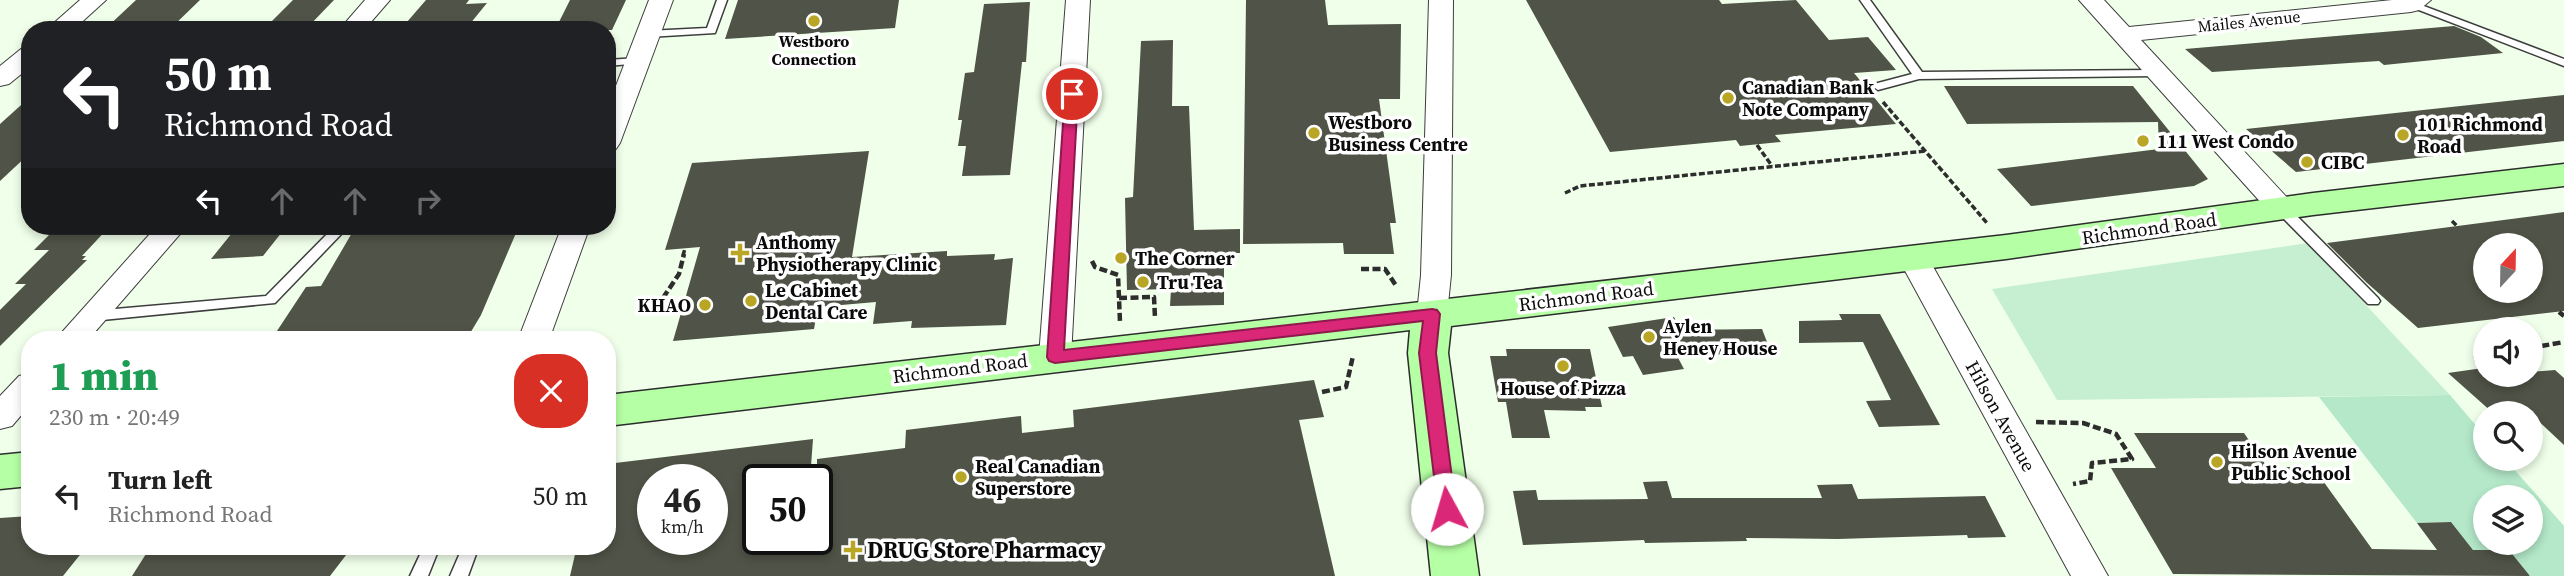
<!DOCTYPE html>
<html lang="en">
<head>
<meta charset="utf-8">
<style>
	body { margin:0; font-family:"Source Serif 4",serif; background:#f2f2f2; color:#222; height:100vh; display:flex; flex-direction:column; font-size:26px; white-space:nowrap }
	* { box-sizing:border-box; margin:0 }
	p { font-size:23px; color:#767676 }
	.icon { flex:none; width:38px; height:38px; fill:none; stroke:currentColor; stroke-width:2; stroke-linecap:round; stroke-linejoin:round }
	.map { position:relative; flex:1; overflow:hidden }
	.sheet { position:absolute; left:21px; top:331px; width:595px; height:224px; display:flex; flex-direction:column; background:#fff; border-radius:28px; box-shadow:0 4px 10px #0003 }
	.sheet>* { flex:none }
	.guide { position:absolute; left:21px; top:21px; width:595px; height:214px; border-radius:28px; box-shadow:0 4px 10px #0003; background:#202124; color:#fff; overflow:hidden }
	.needle { width:46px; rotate:22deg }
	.controls { position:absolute; left:2473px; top:233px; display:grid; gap:14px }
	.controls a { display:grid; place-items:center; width:70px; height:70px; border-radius:50%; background:#fff; box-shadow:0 4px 10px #0003; font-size:35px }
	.speed { position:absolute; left:637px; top:464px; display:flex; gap:14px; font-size:35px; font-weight:700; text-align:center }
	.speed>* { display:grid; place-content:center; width:91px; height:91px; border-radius:50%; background:#fff; box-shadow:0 4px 10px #0003; line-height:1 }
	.speed small { font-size:18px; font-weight:400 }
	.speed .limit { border:4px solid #111; border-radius:10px; background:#fff; color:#111 }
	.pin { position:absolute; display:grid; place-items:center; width:60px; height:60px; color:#fff; margin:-30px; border:4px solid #fff; border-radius:50%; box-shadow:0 2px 7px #0007 }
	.me { position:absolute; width:77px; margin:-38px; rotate:354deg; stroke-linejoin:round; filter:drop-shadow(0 0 5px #0008) }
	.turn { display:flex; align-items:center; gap:24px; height:147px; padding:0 28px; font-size:32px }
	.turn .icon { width:91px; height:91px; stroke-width:2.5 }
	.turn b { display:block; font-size:49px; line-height:60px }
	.lanes { display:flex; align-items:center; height:66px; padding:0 28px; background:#0003; justify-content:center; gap:35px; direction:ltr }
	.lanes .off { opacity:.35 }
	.round { display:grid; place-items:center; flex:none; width:74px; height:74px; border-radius:28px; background:#f2f2f2 }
	.overview { display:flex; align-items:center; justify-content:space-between; height:119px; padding:0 28px }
	h1 { font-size:42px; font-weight:800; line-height:52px; color:#1e9e55 }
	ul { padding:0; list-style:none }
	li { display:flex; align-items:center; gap:21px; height:91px; padding:0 28px }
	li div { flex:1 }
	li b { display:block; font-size:26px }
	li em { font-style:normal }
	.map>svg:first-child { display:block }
	.green { fill:#b4e8c9; fill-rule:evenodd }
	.pitch { fill:#c5efd0 }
	.building { fill:#505347; fill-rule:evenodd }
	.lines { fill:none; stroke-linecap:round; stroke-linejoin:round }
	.lane-casing { stroke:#3e3e3e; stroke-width:3 }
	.street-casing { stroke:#3e3e3e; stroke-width:2 }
	.secondary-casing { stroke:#2d2d2d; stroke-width:3 }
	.path-far1 { stroke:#2d2d2d; stroke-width:3.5; stroke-dasharray:6 2.5; stroke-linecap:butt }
	.path { stroke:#2d2d2d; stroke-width:4.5; stroke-dasharray:8 3.5; stroke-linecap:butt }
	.lane { fill:#fff; fill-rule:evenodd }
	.street { fill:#fff; fill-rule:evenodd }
	.secondary { fill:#b5ffa4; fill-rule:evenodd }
	.route { fill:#db2777; stroke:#8e194d; stroke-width:2 }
	.poi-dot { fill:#b9a624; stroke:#fff; stroke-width:2.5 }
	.labels { text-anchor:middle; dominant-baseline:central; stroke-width:7; stroke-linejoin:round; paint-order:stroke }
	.far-street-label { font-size:16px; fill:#0b0b0b; stroke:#fff }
	.far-poi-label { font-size:16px; font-weight:bold; fill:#0b0b0b; stroke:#fff }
	.poi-label { font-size:19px; font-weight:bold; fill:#0b0b0b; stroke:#fff; text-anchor:start }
	.street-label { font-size:19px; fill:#0b0b0b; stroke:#fff }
	.near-poi-label { font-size:23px; font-weight:bold; fill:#0b0b0b; stroke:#fff; text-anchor:start }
</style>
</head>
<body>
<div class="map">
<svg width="2564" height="576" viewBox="0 0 2564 576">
	<rect width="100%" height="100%" fill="#efffe9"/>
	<path class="green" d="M2450 395 2485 436V458L2505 459 2564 526V576H2530L2509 550H2473L2451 522 2417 523 2319 397ZM2485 497H2530V542H2485Z"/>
	<path class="pitch" d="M2308 243 2450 395 2057 400 1992 289Z"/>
	<path class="building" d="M136 0H200L169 30H104Z
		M293 0H334L305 30H263Z
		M426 0H469L466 4 487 3 465 30H400Z
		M570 0H626L612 30H555Z
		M738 0H899L895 28 725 39Z
		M1246 0H1325L1328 25 1401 24 1400 99H1379L1396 223H1390L1394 254H1344L1343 243 1243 244Z
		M1526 0H1719L1722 4 1796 0 1829 40 1868 37 1896 70 1854 73 1896 124 1775 135 1781 142 1740 146 1736 140 1610 152Z
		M1030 2 1026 62H1022L1010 175 962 176 966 146H958L962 120H958L965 73 974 72 984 4Z
		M2454 26 2481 37 2503 53 2384 65 2379 61 2212 72 2185 49Z
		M1173 40 1172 106H1189L1194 230 1240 229V253H1224V305L1170 306 1171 289 1127 290 1125 198 1133 197 1141 41Z
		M1944 86H2133L2208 179 2194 186 2031 206 1997 169 2159 149 2158 122 1967 124Z
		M2564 95V141L2296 172 2246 129Z
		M30 97V153L0 181V124Z
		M869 151 852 257 947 251V256L995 254 994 260 1013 258 1006 325 911 328 912 321 873 324 876 302 818 307 814 329 673 341 700 247 665 250 692 163Z
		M2564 212V311L2418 328 2366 282 2327 243ZM2485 245H2530V290H2485Z
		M58 226H110L82 256H86L82 260H87L0 346V310L26 284H15L49 250H34Z
		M356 226H519L481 315 466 340H271L306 287 321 286Z
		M282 232 263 256 211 259 232 233Z
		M1839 314H1880L1940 425 1879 427 1866 401 1891 400 1863 342 1799 343V321L1842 320Z
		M1674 317 1681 330 1762 329 1772 355 1676 354 1684 369 1643 375 1633 356 1623 357 1608 327Z
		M1506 349H1590L1602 407H1585L1586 411 1544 410 1550 438H1512L1506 402H1498L1490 356H1507Z
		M2483 368 2485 374H2530V372L2555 370 2564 378V445L2530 413H2493L2448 373Z
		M1314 380 1324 417 1299 420 1335 576H570L577 546H607V464L813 439 810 480H758V539H817V459L905 448 906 430 1021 416 1022 433 1074 427 1073 410ZM653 480H712V539H653Z
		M2134 433H2244L2267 467H2313L2372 549 2437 550 2417 523 2451 522 2473 550H2509L2530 576 2173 574 2111 468H2156Z
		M1667 481 1672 498H1822L1817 485 1852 484 1858 499 1985 496 2006 537 1968 538 1967 535 1838 539 1746 538 1747 541 1645 543 1644 540 1523 545 1513 491 1536 490 1538 500 1648 499 1643 482Z
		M30 516V546H87L63 576H0V518Z
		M151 546H353L330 576H132Z"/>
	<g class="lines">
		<defs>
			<path id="lane" d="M717 0H727L715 33 648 37 642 34 648 31 707 28Z
				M1860 0H1870L1922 72 2155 70 2161 73 2155 76 1919 79 1878 90 1872 86 1874 84 1912 74Z
				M2393 0H2408L2564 59V66Z
				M638 58 642 59V63L607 66V60Z
				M2283 206 2288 207 2378 298 2380 301 2378 304H2368L2278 213 2276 210Z
				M335 226H349L275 303 92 321 85 316 92 311 266 296Z
				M424 546H440L428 576H410Z
				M463 546H479L468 576H450Z"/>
			<path id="street" d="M80 0H106L73 30H46Z
				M365 0H390L364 30H339Z
				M649 0H673L620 143 616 149 607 151V109Z
				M1066 0H1090L1071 357 1066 365 1055 368 1044 365 1039 357Z
				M1429 0H1453L1451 275 1447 314 1443 321 1432 324 1421 321 1417 314 1421 275Z
				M2079 0H2104L2129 27 2392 0H2431L2419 10 2411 12 2141 40 2293 204 2297 210 2293 216 2283 219 2273 216Z
				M30 47V67L9 84 0 86V66L21 49Z
				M157 226H187L88 340H55Z
				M562 226H590L549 340H518Z
				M1912 247 1922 249 1927 256 2108 576H2071L1897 256 1902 249Z
				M30 373V405L12 426 0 429V396L19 376Z"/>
			<path id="secondary" d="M2564 164V186L2313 215 2006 259 1451 326 1448 353 1479 576H1431L1408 353 1410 330 607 426V395L2006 235 2313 193Z
				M30 452V486L0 489V455Z"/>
		</defs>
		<use href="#lane" class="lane-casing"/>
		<use href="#street" class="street-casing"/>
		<use href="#secondary" class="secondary-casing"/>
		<path class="path-far1" d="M1883 102 1987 223
			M1757 145 1772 166
			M1565 193 1580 186 1926 151
			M2452 221 2457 226
			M683 256 685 248"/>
		<path class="path" d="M1092 261 1095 267 1118 275 1120 322
			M1361 269H1385L1397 287
			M663 298 679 274 684 254
			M1119 298 1154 297 1155 318
			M2559 312 2564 316
			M2530 348 2564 342
			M2474 359 2485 357
			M1322 392 1346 387 1353 356
			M2036 422 2083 423 2116 434 2132 459 2092 463 2090 481 2073 484"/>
		<use href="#lane" class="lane"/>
		<use href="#street" class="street"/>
		<use href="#secondary" class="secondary"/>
	</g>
	<path class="route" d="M1072 90 1078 94 1064 350 1432 309 1437 310 1440 314 1436 353 1456 509 1454 514 1447 516 1440 514 1438 509 1419 353 1423 321 1055 363 1049 361 1047 357 1065 94Z"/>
	<g class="poi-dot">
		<circle cx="814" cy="21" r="7"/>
		<circle cx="1728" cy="98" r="7"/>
		<circle cx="1314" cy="133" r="7"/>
		<circle cx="2403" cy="135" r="7"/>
		<circle cx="2143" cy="141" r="7"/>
		<circle cx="2307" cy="162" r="7"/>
		<path d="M736.5 242.5h7v7h7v7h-7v7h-7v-7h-7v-7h7z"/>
		<circle cx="1121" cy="258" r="7"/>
		<circle cx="1143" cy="282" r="7"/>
		<circle cx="751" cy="301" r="7"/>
		<circle cx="705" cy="305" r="7"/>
		<circle cx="1649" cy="337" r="7"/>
		<circle cx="1563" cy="366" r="7"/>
		<circle cx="2217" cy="462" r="7"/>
		<circle cx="961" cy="477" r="7"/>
		<path d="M849.5 539.5h7v7h7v7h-7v7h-7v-7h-7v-7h7z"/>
	</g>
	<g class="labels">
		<g class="far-street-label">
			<text transform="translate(2249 21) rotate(-6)">Mailes Avenue</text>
		</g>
		<g class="far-poi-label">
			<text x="814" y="41">Westboro<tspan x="814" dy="18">Connection</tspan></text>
		</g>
		<g class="poi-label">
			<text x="1742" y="87">Canadian Bank<tspan x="1742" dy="22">Note Company</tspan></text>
			<text x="1328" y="122">Westboro<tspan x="1328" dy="22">Business Centre</tspan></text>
			<text x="2417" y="124">101 Richmond<tspan x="2417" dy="22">Road</tspan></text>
			<text x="2157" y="141">111 West Condo</text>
			<text x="2321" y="162">CIBC</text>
			<text x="756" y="242">Anthomy<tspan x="756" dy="22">Physiotherapy Clinic</tspan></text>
			<text x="1135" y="258">The Corner</text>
			<text x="1157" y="282">Tru Tea</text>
			<text x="765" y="290">Le Cabinet<tspan x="765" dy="22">Dental Care</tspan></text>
			<text x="691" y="305" text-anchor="end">KHAO</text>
			<text x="1663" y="326">Aylen<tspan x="1663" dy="22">Heney House</tspan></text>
			<text x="1563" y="388" text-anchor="middle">House of Pizza</text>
			<text x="2231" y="451">Hilson Avenue<tspan x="2231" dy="22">Public School</tspan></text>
			<text x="975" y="466">Real Canadian<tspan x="975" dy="22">Superstore</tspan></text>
		</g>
		<g class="street-label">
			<text transform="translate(2149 228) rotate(-8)">Richmond Road</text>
			<text transform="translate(1586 296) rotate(-7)">Richmond Road</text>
			<text transform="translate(960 368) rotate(-7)">Richmond Road</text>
			<text transform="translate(2001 416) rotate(61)">Hilson Avenue</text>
		</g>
		<g class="near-poi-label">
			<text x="867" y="550">DRUG Store Pharmacy</text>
		</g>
	</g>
</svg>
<div class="controls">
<a><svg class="needle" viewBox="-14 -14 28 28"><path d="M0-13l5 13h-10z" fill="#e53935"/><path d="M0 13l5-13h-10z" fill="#767676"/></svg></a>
<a><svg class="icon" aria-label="sound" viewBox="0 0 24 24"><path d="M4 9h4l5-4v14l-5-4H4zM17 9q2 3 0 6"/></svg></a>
<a><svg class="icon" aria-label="search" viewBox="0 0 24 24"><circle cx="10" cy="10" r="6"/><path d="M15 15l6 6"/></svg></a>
<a><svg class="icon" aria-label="layers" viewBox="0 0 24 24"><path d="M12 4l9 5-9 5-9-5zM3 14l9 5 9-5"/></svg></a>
</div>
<div class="speed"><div>46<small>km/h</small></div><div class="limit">50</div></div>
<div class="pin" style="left:1072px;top:94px;background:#d93025"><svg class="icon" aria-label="arrive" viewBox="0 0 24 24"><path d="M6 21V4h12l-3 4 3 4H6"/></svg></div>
<svg class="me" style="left:1447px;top:509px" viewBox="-20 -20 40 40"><circle r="19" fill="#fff"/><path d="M0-13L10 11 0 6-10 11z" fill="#db2777"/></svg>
<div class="guide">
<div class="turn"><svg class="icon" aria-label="left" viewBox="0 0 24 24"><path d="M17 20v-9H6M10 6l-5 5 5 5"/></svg><div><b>50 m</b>Richmond Road</div></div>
<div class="lanes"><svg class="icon" aria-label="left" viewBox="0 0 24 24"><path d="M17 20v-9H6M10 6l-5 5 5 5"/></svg><svg class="icon off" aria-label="ahead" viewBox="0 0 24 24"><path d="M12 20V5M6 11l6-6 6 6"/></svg><svg class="icon off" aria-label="ahead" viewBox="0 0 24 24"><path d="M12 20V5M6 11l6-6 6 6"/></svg><svg class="icon off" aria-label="right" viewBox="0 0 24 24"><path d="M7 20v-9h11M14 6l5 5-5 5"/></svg></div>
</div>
<section class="sheet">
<div class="overview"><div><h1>1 min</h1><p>230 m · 20:49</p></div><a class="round" style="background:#d93025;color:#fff"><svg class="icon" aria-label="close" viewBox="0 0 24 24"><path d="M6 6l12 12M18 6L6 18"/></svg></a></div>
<ul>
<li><svg class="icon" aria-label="left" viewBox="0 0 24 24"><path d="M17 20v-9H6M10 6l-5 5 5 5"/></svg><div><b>Turn left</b><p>Richmond Road</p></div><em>50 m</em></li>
</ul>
</section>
</div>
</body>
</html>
